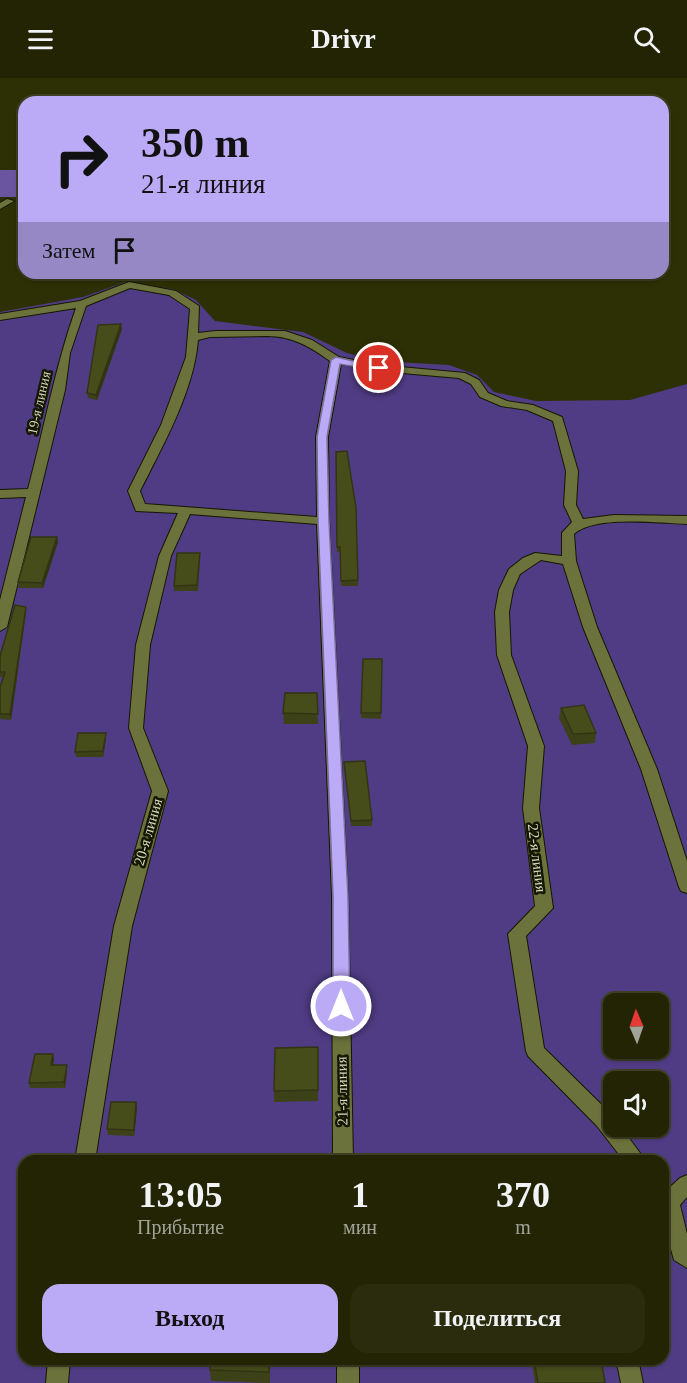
<!DOCTYPE html>
<html lang="ru">
<head>
<meta charset="utf-8">
<style>
	body { margin:0; font-family:Georgia,serif; background:#2a2c0d; color:#f1f3f6; height:100vh; display:flex; flex-direction:column; font-size:22px; white-space:nowrap }
	* { box-sizing:border-box; margin:0 }
	p { font-size:20px; color:#a2a49a }
	.icon { flex:none; width:33px; height:33px; fill:none; stroke:currentColor; stroke-width:2; stroke-linecap:round; stroke-linejoin:round }
	.map { position:relative; flex:1; overflow:hidden }
	.details { position:absolute; left:18px; top:1077px; width:651px; height:210px; display:flex; flex-direction:column; background:#222403; border-radius:18px; box-shadow:0 2px 4px #0004,0 0 0 2px #3f4125 }
	.details>* { flex:none }
	.banner { position:absolute; left:18px; top:18px; width:651px; height:183px; border-radius:18px; box-shadow:0 2px 4px #0004,0 0 0 2px #3f4125; background:#bbaaf6; color:#111; overflow:hidden }
	.needle { width:39px; rotate:358deg }
	.buttons { position:absolute; left:603px; top:915px; display:grid; gap:12px }
	.buttons a { display:grid; place-items:center; width:66px; height:66px; border-radius:12px; background:#222403; box-shadow:0 2px 4px #0004,0 0 0 2px #3f4125; font-size:30px }
	.pin { position:absolute; display:grid; place-items:center; width:51px; height:51px; color:#fff; margin:-26px; border:3px solid #fff; border-radius:50%; box-shadow:0 2px 6px #0007 }
	.me { position:absolute; width:66px; margin:-33px; rotate:0deg; stroke-linejoin:round; filter:drop-shadow(0 0 4px #0008) }
	.turn { display:flex; align-items:center; gap:21px; height:126px; padding:0 24px; font-size:27px }
	.turn .icon { width:78px; height:78px; stroke-width:2.5 }
	.turn b { display:block; font-size:42px; line-height:51px }
	.then { display:flex; align-items:center; height:57px; padding:0 24px; background:#0003; gap:12px; font-size:22px }
	.eta { display:flex; justify-content:space-evenly; align-items:center; height:102px; text-align:center }
	.eta b { font-size:36px; font-weight:600; line-height:42px }
	.cta { display:flex; gap:12px; margin-top:auto; padding:12px 24px }
	.cta a { flex:1; height:69px; border-radius:18px; background:#bbaaf6; color:#111; font-size:24px; font-weight:600; line-height:69px; text-align:center }
	.cta a+a { background:#2a2c0d; color:#f1f3f6 }
	header { display:flex; justify-content:space-between; align-items:center; height:78px; padding:0 24px; background:#222403; font-size:27px; font-weight:600 }
	.map>svg:first-child { display:block }
	.green { fill:#503c84; fill-rule:evenodd }
	.forest { fill:#6955a0 }
	.lines { fill:none; stroke-linecap:round; stroke-linejoin:round }
	.minor-casing { stroke:#151700; stroke-width:2 }
	.minor { fill:#6c723b; fill-rule:evenodd }
	.wall { fill:#3d4117 }
	.shaded-wall { fill:#323513 }
	.building { fill:#474c1b; stroke:#323513; stroke-width:1.5 }
	.route { fill:#bbaaf6; stroke:#7a6ea0; stroke-width:1.5 }
	.labels { text-anchor:middle; dominant-baseline:central; stroke-width:5; stroke-linejoin:round; paint-order:stroke }
	.far-street-label { font-size:14px; fill:#d7dbbe; stroke:#151702 }
	.street-label { font-size:15px; fill:#d7dbbe; stroke:#151702 }
</style>
</head>
<body>
<header><svg class="icon" aria-label="menu" viewBox="0 0 24 24"><path d="M4 6h16M4 12h16M4 18h16"/></svg>Drivr<svg class="icon" aria-label="search" viewBox="0 0 24 24"><circle cx="10" cy="10" r="6"/><path d="M15 15l6 6"/></svg></header>
<div class="map">
<svg width="687" height="1305" viewBox="0 0 687 1305">
	<rect width="100%" height="100%" fill="#2d3004"/>
	<path class="green" d="M125 204 173 211 196 222 215 243 303 254 347 275 378 283 449 287 477 297 494 314 536 323 630 322 687 306V1305H0V234L83 219ZM614 926H658V970H614ZM614 1004H658V1048H614ZM24 1083H663V1281H24Z"/>
	<path class="forest" d="M0 92H24V119H0Z"/>
	<g class="lines">
		<defs>
			<path id="minor" d="M7 121 14 123 0 131V125Z
				M129 204 176 213 199 228 198 255 216 253H285L312 262 339 279 379 287 465 295 479 302 488 315 507 323 533 327 562 339 578 393 576 427 583 441 614 437 687 438V446C659 445 595 437 574 456L576 483 597 549 657 691 687 783V815L681 813 679 809 641 691 583 549 563 486 541 482 520 496 513 512 509 534 511 577 544 668 539 730 553 830 526 858 544 970 611 1036 614 1040V1048H620L646 1083H624L597 1048 528 978 526 973 508 856 535 828 523 730 528 668 497 577 495 534 499 512 509 491 523 480 535 475 562 478V455L572 444 564 427 566 393 553 343 527 332 501 328 480 319 471 306 459 300 379 293 341 286 328 359 329 443 348 818 353 1083H333L332 818 317 446 190 436 171 478 150 567 143 650 168 713 132 848 95 1083H75L114 848 152 713 129 650 136 567 159 478 178 435 136 433 128 413 161 347 186 279 190 231 169 217 130 210 86 228 70 275 65 312 7 549 0 553V522L26 419 0 420V412L28 411C44 351 55 289 76 230L0 242V236L80 223ZM267 258C292 258 311 269 330 283L316 359 317 439 145 426 140 413C163 367 194 313 198 262L210 259Z
				M687 1097V1119L680 1127 687 1156V1190L674 1182 663 1142V1108L669 1110 680 1100Z
				M48 1281H70L68 1305H46Z
				M337 1281H359V1305H337Z
				M616 1281H638L643 1305H621Z"/>
		</defs>
		<use href="#minor" class="minor-casing"/>
		<use href="#minor" class="minor"/>
	</g>
	<path class="wall" d="M122 251 97 322 88 320 87 315Z
		M336 374 356 430 358 508H341L340 474H337Z
		M57 459 58 464 43 510H19L18 504Z
		M200 480 198 513H174V508Z
		M26 534 11 642 0 641V609L4 599H0V578Z
		M363 581H382L381 641 361 640Z
		M317 615 318 646H284L283 635Z
		M561 630 596 655 595 665 572 667 559 640Z
		M106 660 103 679H76L75 674Z
		M344 684 372 742V748H351Z
		M318 969V1023L274 1024V1013Z
		M54 981 53 987H67V993L65 1010H30L29 1005Z
		M137 1030 134 1058 108 1057 107 1051Z
		M211 1281H270V1305L211 1303 210 1292Z
		M531 1281H601L605 1305H535Z"/>
	<path class="shaded-wall" d="M121 246 122 251 97 322 96 317Z
		M57 459 58 464 43 510 42 505Z
		M26 529V534L11 642 10 636Z
		M106 655V660L103 679V673Z
		M53 976 54 981 52 993 51 987Z
		M67 987V993L65 1010 64 1004Z
		M136 1024 137 1030 134 1058V1052Z"/>
	<path class="building" d="M121 246 96 317 87 315 98 247Z
		M347 373 356 430 358 502 341 503 340 469H337L336 374Z
		M31 459H57L42 505 18 504Z
		M177 475H200L197 507 174 508Z
		M15 527 26 529 10 636H0V609L5 594H0V578Z
		M363 581H382L381 635H361Z
		M285 615H317L318 636 283 635Z
		M584 627 596 655 573 656 561 630Z
		M78 655H106L103 673 75 674Z
		M365 683 372 742 351 743 344 684Z
		M318 969V1012L274 1013 275 970Z
		M35 976H53L51 987H67L64 1004 29 1005Z
		M111 1024H136L134 1052 107 1051Z
		M211 1281H269V1294L210 1292Z
		M534 1281H601L605 1305H538Z"/>
	<path class="route" d="M336 279 384 290 379 293 340 286 327 359 329 443 348 818 350 928 347 933 341 935 335 933 333 928V818L318 443 317 359 331 282Z"/>
	<g class="labels">
		<g class="far-street-label">
			<text transform="translate(39 325) rotate(-77)">19-я линия</text>
		</g>
		<g class="street-label">
			<text transform="translate(148 754) rotate(-74)">20-я линия</text>
			<text transform="translate(537 780) rotate(83)">22-я линия</text>
			<text transform="translate(342 1013) rotate(-91)">21-я линия</text>
		</g>
	</g>
</svg>
<div class="buttons">
<a><svg class="needle" viewBox="-14 -14 28 28"><path d="M0-13l5 13h-10z" fill="#e53935"/><path d="M0 13l5-13h-10z" fill="#a2a49a"/></svg></a>
<a><svg class="icon" aria-label="sound" viewBox="0 0 24 24"><path d="M4 9h4l5-4v14l-5-4H4zM17 9q2 3 0 6"/></svg></a>
</div>
<div class="pin" style="left:379px;top:290px;background:#d93025"><svg class="icon" aria-label="arrive" viewBox="0 0 24 24"><path d="M6 21V4h12l-3 4 3 4H6"/></svg></div>
<svg class="me" style="left:341px;top:928px" viewBox="-20 -20 40 40"><circle r="17" fill="#bbaaf6" stroke="#fff" stroke-width="3"/><path d="M0-11L8 9 0 5-8 9z" fill="#fff"/></svg>
<div class="banner">
<div class="turn"><svg class="icon" aria-label="right" viewBox="0 0 24 24"><path d="M7 20v-9h11M14 6l5 5-5 5"/></svg><div><b>350 m</b>21-я линия</div></div>
<div class="then">Затем<svg class="icon" aria-label="arrive" viewBox="0 0 24 24"><path d="M6 21V4h12l-3 4 3 4H6"/></svg></div>
</div>
<section class="details">
<div class="eta">
<div><b>13:05</b><p>Прибытие</p></div>
<div><b>1</b><p>мин</p></div>
<div><b>370</b><p>m</p></div>
</div>
<div class="cta"><a>Выход</a><a>Поделиться</a></div>
</section>
</div>
</body>
</html>
